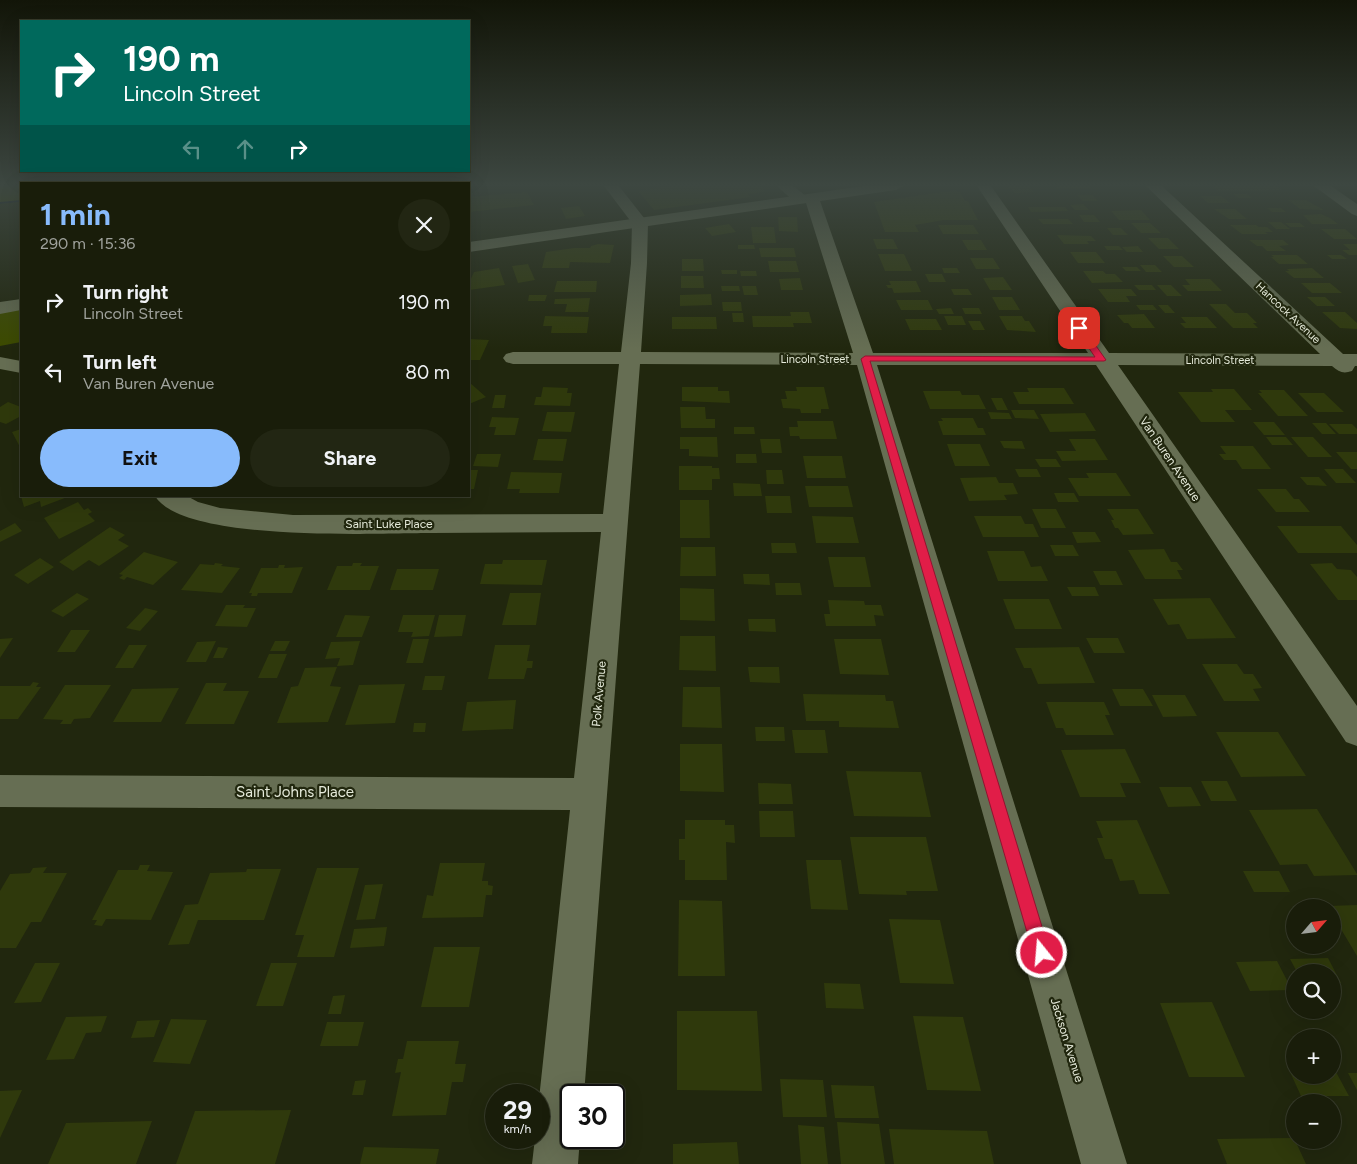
<!DOCTYPE html>
<html lang="en">
<head>
<meta charset="utf-8">
<style>
	body { margin:0; font-family:Figtree,sans-serif; background:#222613; color:#f1f3f6; height:100vh; display:flex; flex-direction:column; font-size:19px; white-space:nowrap }
	* { box-sizing:border-box; margin:0 }
	p { font-size:16px; color:#9fa29c }
	.icon { flex:none; width:28px; height:28px; fill:none; stroke:currentColor; stroke-width:2; stroke-linecap:round; stroke-linejoin:round }
	.map { position:relative; flex:1; overflow:hidden }
	.details { position:absolute; left:20px; top:182px; width:450px; height:315px; display:flex; flex-direction:column; background:#191d0a; border-radius:0px; box-shadow:0 5px 20px #0002,0 0 0 1px #373b2b }
	.details>* { flex:none }
	.top-card { position:absolute; left:20px; top:20px; width:450px; height:152px; border-radius:0px; box-shadow:0 5px 20px #0002,0 0 0 1px #373b2b; background:#00695c; color:#fff; overflow:hidden }
	.needle { width:32px; rotate:62deg }
	.fabs { position:absolute; left:1286px; top:899px; display:grid; gap:10px }
	.fabs a { display:grid; place-items:center; width:55px; height:55px; border-radius:50%; background:#191d0a; box-shadow:0 5px 20px #0002,0 0 0 1px #373b2b; font-size:25px }
	.speed { position:absolute; left:485px; top:1084px; display:flex; gap:10px; font-size:25px; font-weight:700; text-align:center }
	.speed>* { display:grid; place-content:center; width:65px; height:65px; border-radius:50%; background:#191d0a; box-shadow:0 5px 20px #0002,0 0 0 1px #373b2b; line-height:1 }
	.speed small { font-size:12px; font-weight:400 }
	.speed .limit { border:2px solid #111; border-radius:8px; background:#fff; color:#111 }
	.pin { position:absolute; display:grid; place-items:center; width:42px; height:42px; color:#fff; margin:-21px; border-radius:10px; box-shadow:0 2px 8px #0006 }
	.me { position:absolute; width:55px; margin:-28px; rotate:343deg; stroke-linejoin:round; filter:drop-shadow(0 0 4px #0008) }
	.turn { display:flex; align-items:center; gap:18px; height:105px; padding:0 20px; font-size:22px }
	.turn .icon { width:65px; height:65px; stroke-width:2.5 }
	.turn b { display:block; font-size:35px; line-height:42px }
	.lanes { display:flex; align-items:center; height:48px; padding:0 20px; background:#0003; justify-content:center; gap:25px; direction:ltr }
	.lanes .off { opacity:.35 }
	.round { display:grid; place-items:center; flex:none; width:52px; height:52px; border-radius:26px; background:#222613 }
	.summary { display:flex; align-items:center; justify-content:space-between; height:85px; padding:0 20px }
	h1 { font-size:30px; font-weight:700; line-height:38px; color:#88bbfc }
	.primary-button { display:flex; gap:10px; margin-top:auto; padding:10px 20px }
	.primary-button a { flex:1; height:58px; border-radius:30px; background:#88bbfc; color:#111; font-size:20px; font-weight:700; line-height:58px; text-align:center }
	.primary-button a+a { background:#222613; color:#f1f3f6 }
	ul { padding:0; list-style:none }
	li { display:flex; align-items:center; gap:15px; height:70px; padding:0 20px }
	li div { flex:1 }
	li b { display:block; font-size:19px }
	li em { font-style:normal }
	.map>svg:first-child { display:block }
	.green { fill:#3d4b00 }
	.lines { fill:none; stroke-linecap:round; stroke-linejoin:round }
	.stream { fill:#000c29; fill-rule:evenodd }
	.building { fill:#2f390c }
	.minor { fill:#666e53; fill-rule:evenodd }
	.secondary { fill:#666e53; fill-rule:evenodd }
	.route { fill:#e11d48; stroke:#92132f }
	.labels { text-anchor:middle; dominant-baseline:central; stroke-width:4.5; stroke-linejoin:round; paint-order:stroke }
	.far-street-label { font-size:11px; fill:#e5eada; stroke:#21270e }
	.street-label { font-size:12px; fill:#e5eada; stroke:#21270e }
	.near-street-label { font-size:15px; fill:#e5eada; stroke:#21270e }
</style>
</head>
<body>
<div class="map">
<svg width="1357" height="1164" viewBox="0 0 1357 1164">
	<rect width="100%" height="100%" fill="#21270e"/>
	<path class="green" d="M0 186H21V202L0 204Z
		M21 305V342L0 346V314L3 308Z"/>
	<g class="lines">
		<path class="stream" d="M21 200V202L0 204V202Z"/>
	</g>
	<path class="building" d="M669 186H760L764 190 763 192 748 194 751 197 654 210 638 191Z
		M1008 186H1029L1034 192 1014 193Z
		M1056 186H1090L1093 189H1058Z
		M1212 186H1277L1282 190 1218 191Z
		M956 190 960 192 965 201H968L978 220H944L915 225 919 232H885L874 202Z
		M527 192 534 205 469 212V197Z
		M1233 194H1247L1252 198H1238Z
		M1077 195H1092L1098 201H1083Z
		M1200 196H1221L1230 203H1208Z
		M1288 200H1306L1324 210 1300 209Z
		M1083 204 1089 210H1075L1070 205Z
		M579 206 585 216 566 219 561 208Z
		M1028 207H1065L1068 211 1031 212Z
		M1267 208H1281L1286 212H1272Z
		M1214 209H1235L1247 219H1229Z
		M1141 210 1150 220H1119L1111 211Z
		M1321 214 1330 218 1338 224H1312L1303 215Z
		M1079 215H1094L1100 222H1084Z
		M778 217H797L798 232 779 231Z
		M1038 219H1068L1073 224H1043Z
		M1268 222H1281L1290 229H1276Z
		M1131 223H1150L1161 233H1141Z
		M1285 223H1300L1305 227H1290Z
		M729 224 736 232 712 236 705 228Z
		M938 225H973L979 234H943Z
		M1230 225H1256L1259 227H1267L1273 232H1265L1268 234H1242Z
		M751 227H774L776 243H753Z
		M1107 228H1121L1128 235H1113Z
		M1321 229H1345L1357 239H1334Z
		M1057 235 1091 236 1096 241H1087L1089 244H1064Z
		M1148 238H1168L1179 249H1159Z
		M873 239H893L898 249H877Z
		M962 240H981L987 250H968Z
		M1249 240H1283L1289 245 1279 246 1286 251H1267L1262 246H1257Z
		M598 244 614 245 610 263 570 262 569 268H542L546 252 574 248H590L591 246Z
		M1343 244H1357V255H1349L1342 250H1350Z
		M738 245H754L755 249H738Z
		M1104 246H1119L1123 250H1107Z
		M1138 246 1143 252H1127L1122 247Z
		M759 248H794L796 257H761Z
		M1070 252H1096L1105 263H1078Z
		M878 254H904L912 271H885Z
		M1271 255H1297L1308 264H1279L1271 257H1274Z
		M1327 255H1341L1347 259H1332Z
		M1163 256H1182L1194 267H1174Z
		M970 258H993L1000 269H976Z
		M682 259H703L704 271H682Z
		M768 261H796L799 272H770Z
		M528 264 535 280 518 283 512 266Z
		M1140 265H1155L1162 272H1146Z
		M1122 267H1137L1141 271H1126Z
		M499 268 505 285 469 290V283L474 272Z
		M942 268H957L960 273H944Z
		M1312 268 1324 278H1294L1285 271H1289L1287 269Z
		M721 270H737V274H722Z
		M740 271H756L757 276H741Z
		M1083 271H1103L1106 274H1115L1123 282 1092 283Z
		M925 274H942L946 282H929Z
		M681 276H703L704 288H681Z
		M1003 277 1012 290H990L983 278Z
		M800 278 803 290H781L779 279Z
		M1185 279H1210L1222 291H1188L1182 285H1190Z
		M557 281H597L596 292H554Z
		M889 281H916L921 292 894 293 892 288H888L886 285H891Z
		M1301 283H1330L1342 293H1312Z
		M1134 285H1152L1156 290H1139Z
		M1157 285H1171L1182 296H1167Z
		M721 286H739L740 291H722Z
		M742 286H756L758 295H744Z
		M951 289H968L972 295H954Z
		M1098 289H1131L1137 296H1126L1130 302H1108Z
		M711 294 712 305 680 306V295Z
		M529 295H547L545 301H528Z
		M992 297H1012L1020 310H999Z
		M1307 297H1325L1335 306H1317Z
		M590 298 588 312H565L567 304H554L555 299Z
		M896 300H928L933 310H901Z
		M722 302H741L742 311H723Z
		M1209 304H1226L1235 313H1247L1257 323H1253L1258 328H1233Z
		M1136 305H1153L1157 310H1140Z
		M1158 305H1168L1175 313H1165Z
		M951 308 954 314H939L936 309Z
		M962 308H979L982 314H965Z
		M790 312H809L812 323H793L794 327H753L752 316H791Z
		M1322 312H1345L1357 323V329L1340 328Z
		M732 313H743L744 322H733Z
		M1144 314 1155 328H1132L1128 323H1124L1117 315Z
		M545 316 589 317 587 333H551L552 326H543Z
		M944 316H962L966 325H948Z
		M999 316H1022L1025 321H1029L1036 332 1007 330Z
		M672 317H716L717 329H672Z
		M1181 317H1207L1217 328H1185L1180 323H1186Z
		M905 319H936L942 330H910Z
		M968 321H980L985 330H973Z
		M469 339 489 340 480 360H469Z
		M469 382 486 397 469 404Z
		M543 387 568 388 567 393H572L570 406 534 405 536 397H541Z
		M682 387H718V391H729L730 403 682 401Z
		M796 387H824L829 409H821V413H801L800 409 783 408 781 399H787L785 391H797Z
		M1027 388H1064L1074 404H1019L1013 392H1029Z
		M1211 389H1234L1252 410H1225L1235 422H1201L1178 392H1213Z
		M1259 390H1284L1308 416H1278L1258 393H1262Z
		M923 391H960L962 395H979L986 409H930Z
		M1298 393H1324L1344 412H1317Z
		M495 395H506L504 408H492Z
		M991 398H1002L1008 410H997Z
		M8 402 21 407V416L6 424 0 422V407Z
		M680 407H705L706 419H715V428H681Z
		M1011 410H1034L1039 419 1015 418Z
		M547 412H575L571 432 542 431Z
		M988 412 1009 413 1012 419H991Z
		M1085 413 1096 431 1050 432 1040 414Z
		M492 417 519 418 515 435H494L496 427H489Z
		M941 418H973L978 428H983L986 435H943L938 421H943Z
		M797 421H833L837 439H800L799 436H790L789 427H798Z
		M1253 422H1274L1285 435H1264Z
		M1312 423H1326L1336 434H1322Z
		M1329 424H1352L1357 429V434H1339Z
		M734 427H754L755 434H734Z
		M21 429V449L12 432Z
		M680 437H717L718 457 689 456V449H680Z
		M1266 437H1286L1293 445H1272Z
		M1291 437H1313L1332 457H1308Z
		M538 439H567L563 461 533 460Z
		M760 439H780L782 453H762Z
		M1069 439H1095L1108 460 1062 461 1056 451H1076Z
		M1000 441H1022L1025 449 1004 448Z
		M947 444H980L990 466H955Z
		M1220 446H1253L1271 469H1242L1236 460H1224L1219 454H1226Z
		M1336 452H1357V469H1351Z
		M477 454H501L498 467 473 466Z
		M736 454H756L757 463H736Z
		M803 456H842L846 478H807Z
		M1035 459H1056L1061 467H1040Z
		M679 466H712V468H719L720 479H712V490H679Z
		M1015 469H1037L1041 477H1019Z
		M1324 469H1343L1356 483H1336Z
		M469 470H478L474 489H469Z
		M766 470H782L784 484H767Z
		M511 472 562 473 559 493H519L520 489H507Z
		M1086 473H1116L1131 496H1079L1068 478H1089Z
		M996 477 999 483H1013L1018 494 1004 495 1007 500 969 501 960 478Z
		M1300 477H1319L1327 486 1307 485Z
		M733 483 760 484 762 496H734Z
		M805 486H848L853 507H809Z
		M1257 489H1286L1294 499H1299L1310 512H1276Z
		M1054 493H1074L1079 502H1058Z
		M21 496H70L41 507 40 501 24 507Z
		M765 496H790L792 513H767Z
		M680 500H709L710 538H680Z
		M78 502 84 510 88 508 92 512 88 514 95 521 59 539 44 518Z
		M1032 509H1056L1066 528H1041Z
		M1107 509H1138L1154 534 1123 535 1118 528H1115L1111 520H1114Z
		M812 516 853 517 859 543H816Z
		M974 516H1021L1025 524H1033L1039 537H983Z
		M15 523 22 531 0 542V531Z
		M1277 526H1341L1357 545V553H1298Z
		M110 527 125 535 118 540 129 546 99 566 89 560 73 571 59 562Z
		M1072 532H1095L1101 542 1077 543Z
		M771 543H795L797 553H772Z
		M1050 545H1073L1079 556H1055Z
		M681 547H715L716 576H680Z
		M1164 549 1171 562H1177L1183 570H1177L1182 579H1145L1128 550Z
		M987 551H1024L1031 567 1041 566 1048 581H998Z
		M144 552 178 562 153 585 127 577 124 580 119 578 123 575 119 574Z
		M828 557H865L871 587H834Z
		M40 558 54 567 28 584 14 575Z
		M503 560H547L542 585 480 584 485 564H502Z
		M215 563 223 564 221 566 240 568 222 593 181 590 200 564 214 565Z
		M353 563H362L360 566H379L370 590H327L337 566H352Z
		M1332 563 1337 569 1351 570 1357 577V600H1338L1310 564Z
		M279 565H285L284 568 303 567 292 593H258L257 596H251L252 593H249L261 568H278Z
		M397 569H439L433 590H390Z
		M1093 571H1116L1123 585H1100Z
		M743 574H769L770 585 744 584Z
		M775 583H800L802 595H776Z
		M1067 587H1095L1099 596H1072Z
		M680 588 714 589 715 621 680 620Z
		M77 593 89 599 63 617 51 611Z
		M510 593H541L536 625H502Z
		M1210 598 1236 638 1187 639 1179 624 1168 625 1153 599Z
		M1003 599H1049L1062 629H1015Z
		M828 600 864 601 865 605H881L884 616 874 615 876 626H826L824 614H830Z
		M226 605H245L243 608H256L247 627 215 626Z
		M145 608 158 611 140 631 126 628Z
		M345 615 370 616 362 637H336Z
		M403 615H435L429 636 411 637 413 632H398Z
		M439 615H466L462 636 434 637Z
		M748 619H775L776 632 749 631Z
		M71 630H90L75 652H57Z
		M680 636H715L716 671 679 670Z
		M13 638 0 658V639Z
		M1086 638H1118L1125 653H1094Z
		M413 639H429L423 663H406Z
		M834 639H881L889 675 840 674Z
		M216 641 206 662H186L197 642Z
		M275 641H290L285 651H270Z
		M360 641 353 665 337 666 340 658 325 659 331 642Z
		M129 645H147L133 668H115Z
		M495 645H530L527 661H533L532 668H527L524 679H488Z
		M218 647 228 648 223 658H213Z
		M1079 647 1095 683 1038 684 1031 668H1024L1015 648Z
		M269 654H287L277 678H258Z
		M1202 664H1237L1244 674H1253L1262 688 1253 689 1260 701H1224Z
		M337 667 330 686 341 687 328 722 277 723 291 687 298 686 305 668Z
		M748 667H779L780 683 750 682Z
		M425 676H445L442 690H422Z
		M33 682 39 683 36 687H41L18 719H0V686H30Z
		M206 683H227L223 691H249L234 724H185Z
		M405 684 395 723 345 725 359 685Z
		M65 685H111L90 718 74 719 71 724H60L63 720 43 719Z
		M683 687H720L722 728 682 727Z
		M179 688 161 722H113L132 689Z
		M1112 689H1143L1153 706H1120Z
		M803 694 885 695 886 701H893L899 728 839 727V721H806Z
		M1152 695H1185L1197 716 1163 717Z
		M516 700 513 729 462 731 467 702Z
		M1046 702H1104L1110 715H1105L1114 735H1066L1063 728H1056Z
		M414 723H426L425 732H413Z
		M755 727H784L785 741H756Z
		M792 730H825L828 753H795Z
		M1216 732H1278L1306 776 1241 777Z
		M680 744H722L724 792 680 791Z
		M1125 749 1141 783H1120L1126 797H1080L1061 750Z
		M846 771 921 772 931 817 854 816Z
		M1201 781H1227L1237 801H1211Z
		M758 783 791 784 793 804H759Z
		M1159 787H1191L1201 806 1168 807Z
		M1317 809 1357 874V875L1314 876 1307 864 1280 865 1249 810Z
		M759 811H793L795 837H760Z
		M685 820H725V825H734L735 843 726 842 727 880H685V860H679V839H685Z
		M1137 820 1170 894H1139L1134 880 1120 881 1112 859H1105L1097 838H1103L1096 821Z
		M850 837H926L938 891H906L907 895 859 894Z
		M806 860H841L848 910 811 909Z
		M440 863H485L482 881H488V885L493 886 492 895H486L483 917 422 918 427 895 433 896Z
		M140 865H150L147 871 173 872 151 920 106 919 102 926 94 925 97 920H92L118 870H138Z
		M47 867 43 873H67L41 922H31L16 948H0V891L10 874 30 873 33 868Z
		M317 868H359L334 957H297L304 935H295Z
		M247 869H281L264 920H198L189 944 168 945 185 905 198 904 210 873 246 872Z
		M1243 871H1279L1290 892H1254Z
		M383 884 375 919 356 920 365 885Z
		M679 900 722 901 725 976H678Z
		M1357 905V956L1332 914V908L1328 906Z
		M889 919 940 920 954 984 900 983Z
		M387 927 384 946 350 948 354 929Z
		M434 947H480L469 1007H421Z
		M1328 958 1341 983H1332V972H1297L1290 959Z
		M1277 961 1292 990 1250 991 1236 962Z
		M35 963H60L41 1002 14 1003Z
		M271 963H297L283 1006H256Z
		M824 983 860 984 864 1009 826 1008Z
		M345 995 341 1014H328L333 996Z
		M1212 1002 1245 1077H1189L1160 1003Z
		M677 1011H757L762 1091 677 1090Z
		M107 1016 101 1032 86 1033 74 1059 46 1060 66 1017Z
		M913 1016 963 1017 981 1091 927 1090Z
		M171 1019 207 1020 190 1064 153 1062Z
		M160 1020 154 1037 131 1038 137 1021Z
		M327 1022H364L358 1046H320Z
		M407 1041H459L455 1064H466L463 1082H452L446 1115 392 1116 401 1072 395 1073 398 1059H403Z
		M1290 1072H1295V1075H1332V1072H1336L1349 1096H1301Z
		M1348 1073H1357V1090Z
		M780 1079 823 1080 827 1117H783Z
		M366 1080 363 1095H352L355 1081Z
		M831 1085 874 1086 879 1118H835Z
		M22 1090 0 1138V1091Z
		M291 1110 275 1164H176L195 1111Z
		M152 1121 136 1164H48L66 1123Z
		M837 1122 879 1124 885 1164H841Z
		M798 1125 824 1127 828 1164H801Z
		M889 1129 987 1131 994 1164H894Z
		M1294 1138 1306 1164H1227L1217 1139Z
		M737 1142 739 1164H673V1144Z
		M364 1147 439 1149 436 1164H360Z"/>
	<g class="lines">
		<path class="minor" d="M604 186H619L648 223 647 263 641 352 853 353 806 203H796L777 186H793L806 196 812 194 817 195 819 198 873 353H1088L977 186H991L1109 353 1320 354 1146 186H1162L1343 354H1357V366H1355L1352 371C1343 374 1339 372 1332 366L1118 365 1357 706V746L1346 742 1096 365H877L1127 1164H1081L857 365 640 364 584 1095H571V1138H580L578 1164H532L535 1138H539V1099L570 810 0 807V775L574 778 601 532C544 532 487 533 431 533 378 533 184 543 155 496H187L198 502 220 508 293 515 603 514 619 364H513L506 362 503 358 506 354 513 352H621L631 263 632 223Z
			M1314 186H1331L1357 204V216L1352 214Z
			M0 357 21 361V373L0 369Z"/>
		<path class="secondary" d="M864 186H903L896 190 469 252V242Z
			M21 299V310L0 314V302Z"/>
	</g>
	<linearGradient id="sky" x2="0" y2="1"><stop stop-color="#121508"/><stop offset="0.53" stop-color="#3d4741"/><stop offset="1" stop-color="#3d4741" stop-opacity="0"/></linearGradient>
	<rect width="1357" height="349" fill="url(#sky)"/>
	<path class="route" d="M1077 326H1082L1106 360 1104 361H870L1050 953 1047 959 1042 961 1036 959 1033 953 861 359 865 356 1095 357 1075 328Z"/>
	<g class="labels">
		<g class="far-street-label">
			<text transform="translate(1288 313) rotate(43)">Hancock Avenue</text>
			<text x="815" y="359">Lincoln Street</text>
			<text x="1220" y="360">Lincoln Street</text>
		</g>
		<g class="street-label">
			<text transform="translate(1170 459) rotate(56)">Van Buren Avenue</text>
			<text x="389" y="524">Saint Luke Place</text>
			<text transform="translate(599 694) rotate(-85)">Polk Avenue</text>
			<text transform="translate(1067 1040) rotate(73)">Jackson Avenue</text>
		</g>
		<g class="near-street-label">
			<text x="295" y="792">Saint Johns Place</text>
		</g>
	</g>
</svg>
<div class="fabs">
<a><svg class="needle" viewBox="-14 -14 28 28"><path d="M0-13l5 13h-10z" fill="#e53935"/><path d="M0 13l5-13h-10z" fill="#9fa29c"/></svg></a>
<a><svg class="icon" aria-label="search" viewBox="0 0 24 24"><circle cx="10" cy="10" r="6"/><path d="M15 15l6 6"/></svg></a>
<a>+</a>
<a>−</a>
</div>
<div class="speed"><div>29<small>km/h</small></div><div class="limit">30</div></div>
<div class="pin" style="left:1079px;top:328px;background:#d93025"><svg class="icon" aria-label="arrive" viewBox="0 0 24 24"><path d="M6 21V4h12l-3 4 3 4H6"/></svg></div>
<svg class="me" style="left:1042px;top:953px" viewBox="-20 -20 40 40"><circle r="17" fill="#e11d48" stroke="#fff" stroke-width="3"/><path d="M0-11L8 9 0 5-8 9z" fill="#fff"/></svg>
<div class="top-card">
<div class="turn"><svg class="icon" aria-label="right" viewBox="0 0 24 24"><path d="M7 20v-9h11M14 6l5 5-5 5"/></svg><div><b>190 m</b>Lincoln Street</div></div>
<div class="lanes"><svg class="icon off" aria-label="left" viewBox="0 0 24 24"><path d="M17 20v-9H6M10 6l-5 5 5 5"/></svg><svg class="icon off" aria-label="ahead" viewBox="0 0 24 24"><path d="M12 20V5M6 11l6-6 6 6"/></svg><svg class="icon" aria-label="right" viewBox="0 0 24 24"><path d="M7 20v-9h11M14 6l5 5-5 5"/></svg></div>
</div>
<section class="details">
<div class="summary"><div><h1>1 min</h1><p>290 m · 15:36</p></div><a class="round"><svg class="icon" aria-label="close" viewBox="0 0 24 24"><path d="M6 6l12 12M18 6L6 18"/></svg></a></div>
<ul>
<li><svg class="icon" aria-label="right" viewBox="0 0 24 24"><path d="M7 20v-9h11M14 6l5 5-5 5"/></svg><div><b>Turn right</b><p>Lincoln Street</p></div><em>190 m</em></li>
<li><svg class="icon" aria-label="left" viewBox="0 0 24 24"><path d="M17 20v-9H6M10 6l-5 5 5 5"/></svg><div><b>Turn left</b><p>Van Buren Avenue</p></div><em>80 m</em></li>
</ul>
<div class="primary-button"><a>Exit</a><a>Share</a></div>
</section>
</div>
</body>
</html>
